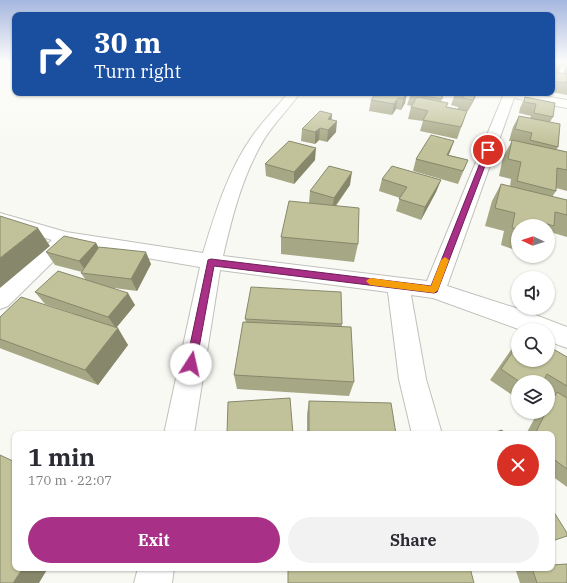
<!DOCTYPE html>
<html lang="en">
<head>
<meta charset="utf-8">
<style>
	body { margin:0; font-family:"IBM Plex Serif",serif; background:#f2f2f3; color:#2b2b33; height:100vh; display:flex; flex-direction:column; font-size:15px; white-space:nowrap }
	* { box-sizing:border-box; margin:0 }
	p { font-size:13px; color:#7c7c81 }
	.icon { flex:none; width:22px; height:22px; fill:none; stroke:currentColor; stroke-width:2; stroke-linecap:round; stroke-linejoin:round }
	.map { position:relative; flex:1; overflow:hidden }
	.details { position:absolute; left:12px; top:431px; width:543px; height:140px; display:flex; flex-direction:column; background:#fff; border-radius:8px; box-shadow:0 1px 3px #0004 }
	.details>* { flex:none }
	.top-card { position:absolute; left:12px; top:12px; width:543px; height:84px; border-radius:8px; box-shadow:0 1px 3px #0004; background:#1a4fa0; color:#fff; overflow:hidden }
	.needle { width:26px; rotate:274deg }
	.buttons { position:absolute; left:511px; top:219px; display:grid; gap:8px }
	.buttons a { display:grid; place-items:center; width:44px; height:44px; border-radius:50%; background:#fff; box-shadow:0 1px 3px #0004; font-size:20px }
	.pin { position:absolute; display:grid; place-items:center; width:34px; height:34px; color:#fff; margin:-17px; border:2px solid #fff; border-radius:50%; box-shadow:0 1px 4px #0007 }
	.me { position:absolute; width:44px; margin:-22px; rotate:10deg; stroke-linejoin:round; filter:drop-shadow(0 0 3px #0008) }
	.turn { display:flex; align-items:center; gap:14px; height:84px; padding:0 16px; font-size:18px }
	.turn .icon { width:52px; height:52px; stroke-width:2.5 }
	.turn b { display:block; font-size:28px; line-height:34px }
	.round { display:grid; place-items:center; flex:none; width:42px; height:42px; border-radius:21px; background:#f2f2f3 }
	.headline { display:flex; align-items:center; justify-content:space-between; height:68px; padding:0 16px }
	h1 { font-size:24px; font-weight:700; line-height:30px }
	.button { display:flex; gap:8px; margin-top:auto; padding:8px 16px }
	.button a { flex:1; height:46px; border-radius:24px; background:#a83086; color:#fff; font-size:16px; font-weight:700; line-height:46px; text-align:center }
	.button a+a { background:#f2f2f3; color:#2b2b33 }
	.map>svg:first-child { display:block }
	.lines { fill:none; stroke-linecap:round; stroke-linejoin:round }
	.minor-casing { stroke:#c0c1bc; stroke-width:2 }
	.minor { fill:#fff; fill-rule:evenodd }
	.wall { fill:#a6a784; fill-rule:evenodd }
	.shaded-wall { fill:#87886b }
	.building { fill:#c1c299; stroke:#87886b }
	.route { fill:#a83086; stroke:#6d1f57 }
	.slow { fill:#f59e0b }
</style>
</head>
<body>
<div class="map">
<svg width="567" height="583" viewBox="0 0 567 583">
	<rect width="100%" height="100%" fill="#f9f9f4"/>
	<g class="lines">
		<defs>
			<path id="minor" d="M288 93H300C288 110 273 124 263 141 242 177 232 217 223 256L427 281 503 96 500 93H526L567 100V108L514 98 447 286 525 311 567 327V348L548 341V330H521L433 298 411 295 426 379 442 434H412L399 379 388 292 220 270 194 434H164L200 267 70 245 8 306 0 309V287L52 240 0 225V213L66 232 203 253C215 214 227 173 251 138 262 122 276 108 288 93Z
				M138 568H174L172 583H134Z"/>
		</defs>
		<use href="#minor" class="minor-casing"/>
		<use href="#minor" class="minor"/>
	</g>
	<path class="wall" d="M552 62H567V95L552 92V75L553 73H552ZM562 66 566 67 564 69V74L558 73Z
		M357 93H367L365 95Z
		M407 93 405 103 401 110 396 109 392 115 369 111 371 100Z
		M411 93H443L441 102 447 107 467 111 457 139 420 131 423 121 408 119 411 107 412 106 407 105Z
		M455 94 475 98 468 111 458 109V107L451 105Z
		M525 97 555 103 553 117 550 122 558 147 556 150 567 152V191L556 188V191L552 197 567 200V237L550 232 548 234V226H518V251L501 245 504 231 485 226 492 201 501 184 510 186 511 179 499 176 503 157 512 141H509L513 127 519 116 530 118 531 116 519 113 520 108Z
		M332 114 331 119 336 132 327 142 319 140 315 144 301 141 302 129Z
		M449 155 468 160 458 184 413 171 416 159Z
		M315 160 294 184 266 176 265 164Z
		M382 179 441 180 436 192 421 220 396 211 400 198 379 191Z
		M350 185 336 206 358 244 354 262 281 254V237L309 203 310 191Z
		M96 243 98 247 151 264 137 291 114 288 135 305 116 328 128 345 98 385 2 349 0 348V317L75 314 45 304 35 292 85 279 81 273 82 272 55 265 46 252Z
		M245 319 342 324V327L354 382 349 396 237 389 234 375 246 322Z
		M518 341V360L567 357V487L552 476V434H526L538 412H548V398L552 395 548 393V382H518V399L490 380 515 344Z
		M309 401 396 434H307V414Z
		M515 568H552L567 583H520Z"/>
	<path class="shaded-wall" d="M407 93 405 103 401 110 403 99Z
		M476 93H477L475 98 468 111Z
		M398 98 396 109 392 115 394 104Z
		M332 114 331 125 328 119Z
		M337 121 336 132 327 142 328 130Z
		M320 128 319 140 315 144V132Z
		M454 141 450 152 443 167 447 155Z
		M316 148 315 160 294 184V172Z
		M352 172 350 185 332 210 334 198Z
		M441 180 436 192 421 220 425 207Z
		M38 228 50 246 0 288V258Z
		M96 243 103 255 87 273 79 261Z
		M146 252 151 264 137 291 131 279Z
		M128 293 135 305 116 328 108 317Z
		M118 328 128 345 98 385 85 370Z
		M23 568H48L39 583H13Z"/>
	<path class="building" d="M554 62H563V64Z
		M554 72 567 74V83L552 81V76Z
		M376 93H407L403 99 398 98 394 104 371 100Z
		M411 93H443L442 99 410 94Z
		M456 93H476L473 100 462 98 463 96 455 94Z
		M417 97 448 103 446 107 467 111 461 127 423 120 428 111 411 107Z
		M525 97 555 103 553 117 534 113 536 104 524 102Z
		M320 111 332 114 328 119 337 121 328 130 320 128 315 132 302 129Z
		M519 116 560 124 558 147 530 140 532 133 515 129Z
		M431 135 454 141 447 155 468 160 463 171 416 159Z
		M512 140 567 152V170L557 168 556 191 517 181 521 162 508 159Z
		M289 141 316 148 294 172 265 164Z
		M329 166 352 172 334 198 310 191Z
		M392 166 441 180 425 207 399 199 407 187 382 179Z
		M501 184 567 200V215L555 212 554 226 544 223V226H518V229L512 228 515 213 495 208Z
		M289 201 359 208 358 244 281 237Z
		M0 216 38 228 0 258Z
		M64 236 96 243 79 261 46 252Z
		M99 247 146 252 131 279 81 273Z
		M58 271 128 293 108 317 35 292Z
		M251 287 341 292 342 324 245 319Z
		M21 297 118 328 85 370 0 339V317Z
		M243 322 351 327 354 382 234 375Z
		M518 344V360H548V346L567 357V386L547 374 543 382H520L501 369Z
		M557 392 567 398V469L552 458V434H535L546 412H548V409Z
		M290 398 293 434H227L228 402Z
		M309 401 391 403 396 434H309Z
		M502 430 505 434H489Z
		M0 455 15 462V568H23L13 583H0Z
		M552 509 567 533V536L552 541Z
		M567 564V583H537L532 568H552V565Z
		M288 568H470L474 583H288Z"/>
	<linearGradient id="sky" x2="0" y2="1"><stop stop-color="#a5b6df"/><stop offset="0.43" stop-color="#fcfcfa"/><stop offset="1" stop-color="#fcfcfa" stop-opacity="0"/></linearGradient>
	<rect width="567" height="144" fill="url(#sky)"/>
	<path class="route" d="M486 148 491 150 437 292 434 293 214 266 196 364 195 368 191 369 187 368 186 364 208 260 211 259 431 286Z"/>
	<path class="slow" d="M445 257 449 260 438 290 434 293 370 285 366 281 370 278 431 286 441 260Z"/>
</svg>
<div class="buttons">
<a><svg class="needle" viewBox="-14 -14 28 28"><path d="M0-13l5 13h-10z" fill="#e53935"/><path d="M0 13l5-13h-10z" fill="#7c7c81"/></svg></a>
<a><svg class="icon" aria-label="sound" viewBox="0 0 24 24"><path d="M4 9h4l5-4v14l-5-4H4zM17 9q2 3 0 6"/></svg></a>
<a><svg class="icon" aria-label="search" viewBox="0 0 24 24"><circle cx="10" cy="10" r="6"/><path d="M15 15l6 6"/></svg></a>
<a><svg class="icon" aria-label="layers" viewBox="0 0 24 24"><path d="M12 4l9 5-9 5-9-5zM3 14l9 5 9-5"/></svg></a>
</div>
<div class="pin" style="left:488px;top:150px;background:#d93025"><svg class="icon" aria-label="arrive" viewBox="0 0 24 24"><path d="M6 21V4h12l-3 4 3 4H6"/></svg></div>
<svg class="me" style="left:191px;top:364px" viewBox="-20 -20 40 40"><circle r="19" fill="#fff"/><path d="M0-13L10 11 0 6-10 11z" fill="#a83086"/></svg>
<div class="top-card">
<div class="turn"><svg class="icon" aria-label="right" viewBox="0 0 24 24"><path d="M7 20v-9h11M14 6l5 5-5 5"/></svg><div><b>30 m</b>Turn right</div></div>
</div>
<section class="details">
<div class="headline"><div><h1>1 min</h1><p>170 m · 22:07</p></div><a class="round" style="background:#d93025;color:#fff"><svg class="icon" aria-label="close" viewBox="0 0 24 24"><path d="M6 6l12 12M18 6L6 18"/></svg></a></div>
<div class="button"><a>Exit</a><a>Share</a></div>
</section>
</div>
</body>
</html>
